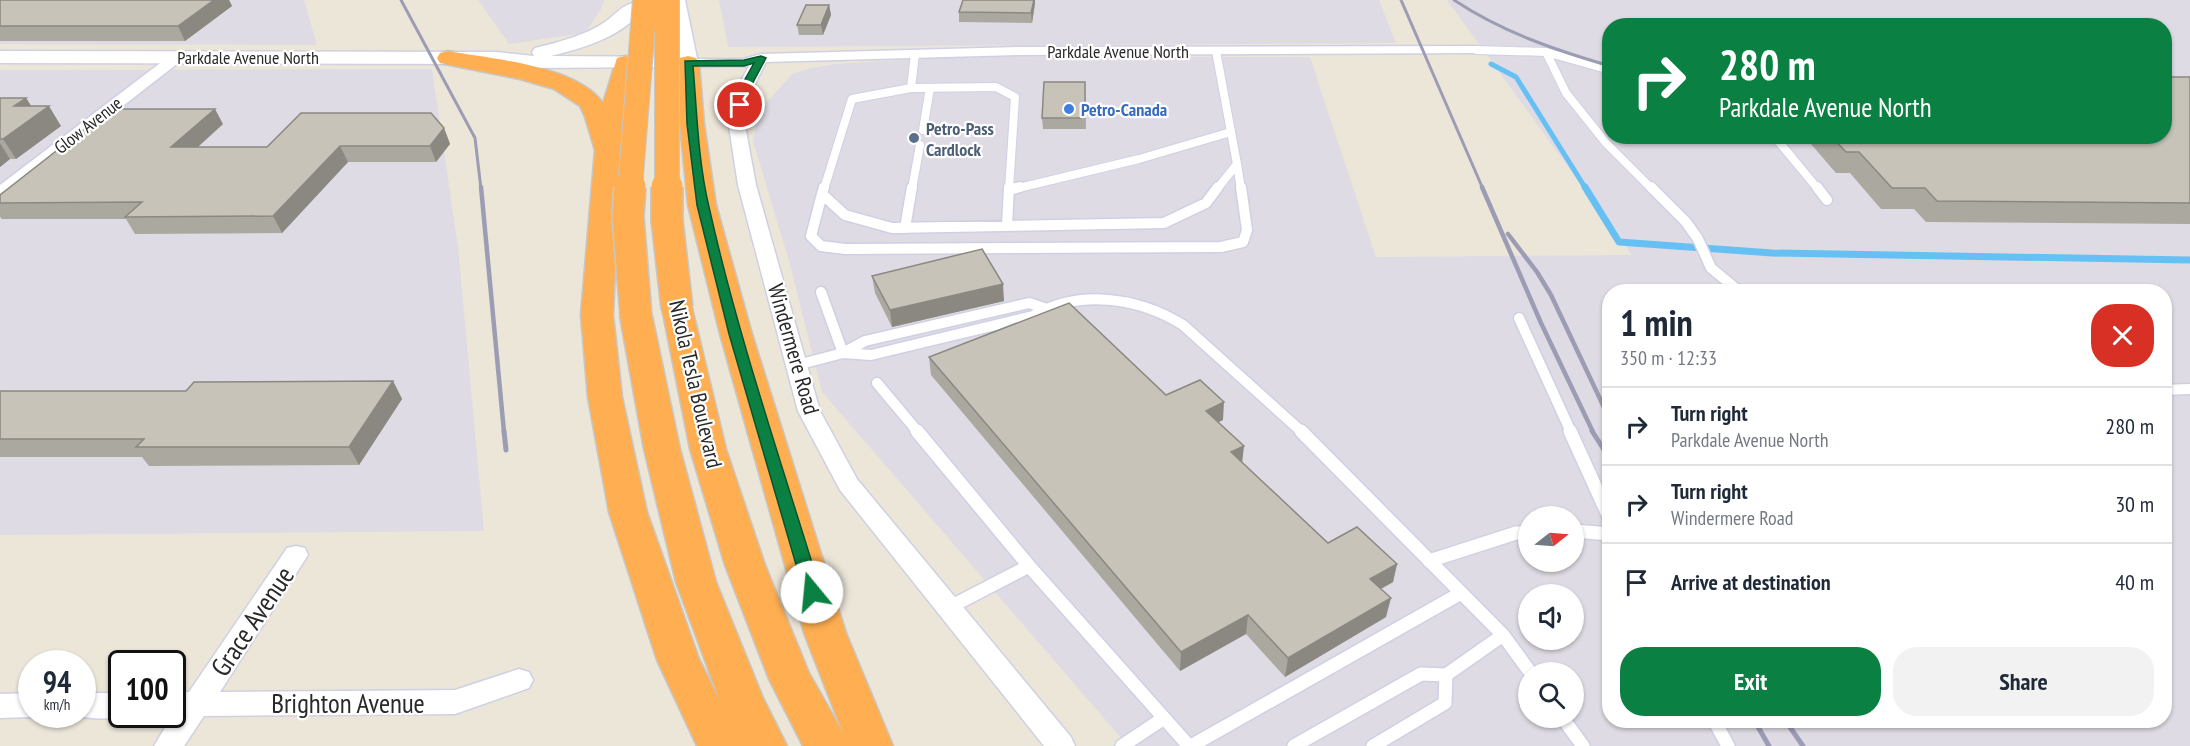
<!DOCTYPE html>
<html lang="en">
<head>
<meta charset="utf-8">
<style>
	body { margin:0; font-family:"PT Sans Narrow",sans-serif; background:#f2f2f3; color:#1f2937; height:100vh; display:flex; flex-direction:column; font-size:22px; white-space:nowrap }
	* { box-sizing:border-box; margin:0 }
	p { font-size:20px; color:#747a83 }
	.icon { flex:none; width:33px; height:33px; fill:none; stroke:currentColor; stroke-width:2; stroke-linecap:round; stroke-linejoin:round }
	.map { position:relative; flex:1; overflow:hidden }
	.panel { position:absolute; left:1602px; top:284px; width:570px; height:444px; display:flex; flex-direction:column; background:#fff; border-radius:24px; box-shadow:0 2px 4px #0004 }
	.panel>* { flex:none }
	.guide { position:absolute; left:1602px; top:18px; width:570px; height:126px; border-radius:24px; box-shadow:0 2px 4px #0004; background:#0b8043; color:#fff; overflow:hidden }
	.needle { width:39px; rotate:73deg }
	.controls { position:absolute; left:1518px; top:506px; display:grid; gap:12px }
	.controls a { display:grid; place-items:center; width:66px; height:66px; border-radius:50%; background:#fff; box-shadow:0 2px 4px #0004; font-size:30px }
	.speed { position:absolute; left:18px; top:650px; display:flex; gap:12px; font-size:30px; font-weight:700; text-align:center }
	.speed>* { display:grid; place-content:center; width:78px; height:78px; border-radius:50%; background:#fff; box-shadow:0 2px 4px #0004; line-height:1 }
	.speed small { font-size:15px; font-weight:400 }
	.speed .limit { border:3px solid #111; border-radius:9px; background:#fff; color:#111 }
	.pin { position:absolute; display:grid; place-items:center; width:51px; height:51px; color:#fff; margin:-26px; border:3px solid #fff; border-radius:50%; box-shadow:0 2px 6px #0007 }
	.me { position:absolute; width:66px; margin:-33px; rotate:343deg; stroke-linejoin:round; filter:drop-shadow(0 0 4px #0008) }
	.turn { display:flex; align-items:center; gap:21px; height:126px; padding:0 18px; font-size:27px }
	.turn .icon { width:78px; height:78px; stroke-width:2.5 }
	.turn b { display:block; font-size:42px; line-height:51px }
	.round { display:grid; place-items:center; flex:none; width:63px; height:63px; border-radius:24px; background:#f2f2f3 }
	.summary { display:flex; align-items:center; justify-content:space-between; height:102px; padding:0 18px }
	h1 { font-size:36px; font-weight:700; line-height:45px }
	.action { display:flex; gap:12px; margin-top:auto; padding:12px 18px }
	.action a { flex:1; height:69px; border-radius:24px; background:#0b8043; color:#fff; font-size:24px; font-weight:700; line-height:69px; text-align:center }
	.action a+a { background:#f2f2f3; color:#1f2937 }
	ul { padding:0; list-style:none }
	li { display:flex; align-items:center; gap:18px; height:78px; padding:0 18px; border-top:2px solid #e0e1e3 }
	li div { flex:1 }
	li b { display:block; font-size:22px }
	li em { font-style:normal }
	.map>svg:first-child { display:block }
	.industrial { fill:#dedbe4; fill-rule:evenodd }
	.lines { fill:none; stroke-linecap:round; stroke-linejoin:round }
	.stream-far1 { stroke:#66c0f4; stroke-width:5 }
	.stream { stroke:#66c0f4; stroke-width:7 }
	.service-far2-casing { stroke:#cfd0e3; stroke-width:10 }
	.service-far1-casing { stroke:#cfd0e3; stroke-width:13 }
	.service-casing { stroke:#cfd0e3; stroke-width:16 }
	.minor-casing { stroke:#cfd0e3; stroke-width:3 }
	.secondary-casing { stroke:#cfd0e3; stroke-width:3 }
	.motorway-casing { stroke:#c7c7c7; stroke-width:3 }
	.service-far2 { stroke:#fff; stroke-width:8 }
	.service-far1 { stroke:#fff; stroke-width:10 }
	.service { stroke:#fff; stroke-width:13 }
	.minor { fill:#fff; fill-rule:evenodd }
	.secondary { fill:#fff; fill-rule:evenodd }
	.motorway { fill:#ffae51; fill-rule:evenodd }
	.rail-far2 { stroke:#9c9db4; stroke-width:3 }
	.rail-far1 { stroke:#9c9db4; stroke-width:4.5 }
	.rail { stroke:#9c9db4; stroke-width:5 }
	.motorway-bridge-far1-casing { stroke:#c7c7c7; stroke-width:26; stroke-linecap:butt }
	.motorway-bridge-casing { stroke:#c7c7c7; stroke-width:34; stroke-linecap:butt }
	.motorway-bridge-far1 { stroke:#ffae51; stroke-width:24 }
	.motorway-bridge { stroke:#ffae51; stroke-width:31 }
	.wall { fill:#aba89f }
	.shaded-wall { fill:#8b8882 }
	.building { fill:#c7c3b9; stroke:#8b8882; stroke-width:1.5 }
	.route { fill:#0b8043; stroke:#07532c; stroke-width:1.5 }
	.shop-dot { fill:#3f7fe0; stroke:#fff; stroke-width:2 }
	.service-dot { fill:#5c6f8a; stroke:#fff; stroke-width:2 }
	.labels { text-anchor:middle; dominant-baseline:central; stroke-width:4.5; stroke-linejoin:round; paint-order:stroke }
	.far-street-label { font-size:18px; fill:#292929; stroke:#fff }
	.far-shop-label { font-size:18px; font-weight:bold; fill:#366cbe; stroke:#fff; text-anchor:start }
	.far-service-label { font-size:18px; font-weight:bold; fill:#4e5e75; stroke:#fff; text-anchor:start }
	.street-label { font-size:22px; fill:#292929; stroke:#fff }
	.near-street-label { font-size:27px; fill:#292929; stroke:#fff }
</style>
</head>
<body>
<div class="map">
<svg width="2190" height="746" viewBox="0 0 2190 746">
	<rect width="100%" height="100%" fill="#ece6d9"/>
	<path class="industrial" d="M0 0H304L317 45 0 44Z
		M478 0H604L601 9 585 33 509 44Z
		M719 0H1379L1396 43 728 47Z
		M1447 0H2190V746H1128L822 392 789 261 753 141 758 112 792 74 811 68 836 64 960 56 1310 57 1376 257 1632 255ZM1610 26H2164V136H1610ZM1610 291H2164V720H1610ZM1528 516H1574V561H1528ZM1528 594H1574V639H1528ZM1528 672H1574V717H1528Z
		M432 69 458 247 484 531 0 535V70Z"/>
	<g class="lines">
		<path class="stream-far1" d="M1491 64 1516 77 1586 189"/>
		<path class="stream" d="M1585 187 1619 242 1772 253 2190 260"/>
		<defs>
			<path id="service-far2" d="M1476 50 1546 52 1610 70
				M1216 51 1237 164 1217 189
				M1546 52 1566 93 1606 143 1652 189
				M911 88 996 87 1015 97 1009 189
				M923 130 930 88
				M1774 136 1818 189
				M1237 164 1241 189
				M824 189 852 99 911 88 915 54
				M912 189 920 145
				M1014 189 1139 159 1231 132"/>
			<path id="service-far1" d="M824 187 822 194 845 215 892 228 1164 223 1206 203 1218 187
				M1651 187 1686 222 1698 239 1711 268 1739 291
				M1817 187 1827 200
				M1009 190 1020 187
				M822 194 811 236 821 246 845 249 1221 247 1243 242 1247 230 1241 187
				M1007 226 1009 187
				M905 228 912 187
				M1044 308 1029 303 865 341 843 353 871 355 1033 316C1079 289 1138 297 1183 325L1302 432
				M1519 318 1571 432
				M797 365 843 353 821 292
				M877 383 918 432
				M2164 390 2190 389"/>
			<path id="service" d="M917 431 1029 566 948 608
				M1301 431 1503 635 1446 675
				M1570 431 1610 519
				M1574 531 1610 534
				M1429 561 1516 533H1528
				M1029 566 1164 718 1122 746
				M1503 635 1530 672
				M1562 717 1583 746
				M1164 718 1189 746
				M1714 720 1728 746
				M1191 746 1461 593
				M1294 746 1421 674 1446 675 1445 703 1373 746"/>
			<path id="minor" d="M1476 46 1481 47 1483 50 1481 53 1019 55 766 62 752 90 744 120 756 185 820 411 857 479 1071 737 1075 746H1044L840 490 798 411 738 185 728 120 736 90 749 66 688 67 681 63 688 59H743L761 54 1019 47Z
				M177 53 182 54 184 57 182 60 6 197 0 198V185L172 54Z
				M296 546 305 548 308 555 220 692 455 690 519 669 529 672 533 680 529 688 455 714 204 716 184 746H154L172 716 167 714H172V692H189L287 548Z
				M32 693V714H40L32 717 0 718V694Z
				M82 693H122V714H130C115 720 89 720 74 714H82Z"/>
			<path id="secondary" d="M667 0H685L698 63 695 67 517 68 497 64 0 63V51L497 52 534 56 532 52 535 48C559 42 584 36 605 22 617 14 625 0 641 4L644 8C623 37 583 48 551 56L676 57Z"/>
			<path id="motorway" d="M448 51C491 59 576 65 603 103L617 58 625 56 633 58 636 63 625 112 620 154 613 315 622 397 647 512 699 659 720 701 676 582 644 449 620 316 625 309 636 307 647 309 652 316 680 449 716 582 763 698 787 746H697L657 660 609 512 588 397 581 315 595 150 585 117 580 106 554 89 520 79 440 63 437 58 440 53Z
				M688 56 696 58 699 63 704 124 716 205 752 334 846 633 893 746H803L769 679 725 565 690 449 662 308 666 301 677 299 688 301 692 308 726 449 765 565 809 673 843 733 804 633 720 334 688 205 680 124 677 63 680 58Z"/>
		</defs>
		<use href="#service-far2" class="service-far2-casing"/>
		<use href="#service-far1" class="service-far1-casing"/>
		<use href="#service" class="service-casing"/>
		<use href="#minor" class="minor-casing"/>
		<use href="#secondary" class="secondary-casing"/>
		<use href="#motorway" class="motorway-casing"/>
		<use href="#service-far2" class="service-far2"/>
		<use href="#service-far1" class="service-far1"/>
		<use href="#service" class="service"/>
		<use href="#minor" class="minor"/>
		<use href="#secondary" class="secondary"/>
		<use href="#motorway" class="motorway"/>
		<path class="rail-far2" d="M401 0 475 138 481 189
			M1401 0 1483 189
			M1454 0C1502 32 1555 50 1610 66"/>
		<path class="rail-far1" d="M481 187 504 432
			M1482 187 1541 323 1593 432
			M1508 234 1537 272 1551 295 1610 420"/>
		<path class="rail" d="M504 431 506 450
			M1592 431 1610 459
			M1754 720 1769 746
			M1785 720 1803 746"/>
		<defs>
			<path id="motorway-bridge-far1" d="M667 0V189
				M630 189 645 0"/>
			<path id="motorway-bridge" d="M630 187 628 217 636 316
				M667 187V220L677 308"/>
		</defs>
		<use href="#motorway-bridge-far1" class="motorway-bridge-far1-casing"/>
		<use href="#motorway-bridge" class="motorway-bridge-casing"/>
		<use href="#motorway-bridge-far1" class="motorway-bridge-far1"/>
		<use href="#motorway-bridge" class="motorway-bridge"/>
	</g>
	<path class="wall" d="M0 0H229L232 6 185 41H0Z
		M1035 3 1032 23 959 22V12Z
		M829 5 831 15 823 35H799L797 25Z
		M2190 77V224L1926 222 1914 209H1881L1850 173H1836L1804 136H2164Z
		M1085 82 1086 129H1043L1042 118Z
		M0 98H26L31 106 61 126 16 159H10L0 167Z
		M223 124 198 147H267L444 128 450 144 436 162H348L282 233 135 234 126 219H2L0 217V195Z
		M872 276 1004 301 892 327 875 293Z
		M929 357 1166 395 1223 420 1218 422 1242 462 1328 543 1397 564 1393 582 1381 589 1386 617 1285 677 1246 634 1180 671 931 375Z
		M393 381 402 399 359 465 149 466 142 457H0V391H186Z"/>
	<path class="shaded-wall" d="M214 0H229L232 6 185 41 178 26Z
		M1034 0H1035V3L1032 23 1031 13Z
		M829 5 831 15 823 35 821 25Z
		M26 98 37 115 49 106 61 126 16 159 3 139 14 106Z
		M215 109 223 124 180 163 171 147Z
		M444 128 450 144 436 162 430 146Z
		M0 143 10 159 0 167Z
		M340 146 348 162 282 233 273 216Z
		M1003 284 1004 301 892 327 890 310Z
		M393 381 402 399 359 465 349 447Z
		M1224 402 1223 420 1204 429 1206 411Z
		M1244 446 1242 464 1231 452Z
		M1397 564 1393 582 1366 597 1370 579Z
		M1391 598 1386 617 1285 677 1288 658Z
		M1248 615 1246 634 1180 671 1181 652Z"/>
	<path class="building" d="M0 0H214L178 26H0Z
		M963 0H1034L1031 13 959 12Z
		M806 5H829L821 25H797Z
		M2164 77H2190V203L1937 201 1925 188H1892L1859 152H1846L1831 136H2164Z
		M1044 82H1085V118H1042Z
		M0 98H26L14 106H49L3 139H0Z
		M110 109H215L171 147H267L301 113H431L444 128 430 146H340L273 216 125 217 142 202 0 203V195Z
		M982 249 1003 284 890 310 872 276Z
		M1069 303 1166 395 1200 380 1224 402 1206 411 1244 446 1231 452 1328 543 1357 527 1397 564 1370 579 1391 598 1288 658 1248 615 1181 652 929 357Z
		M393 381 349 447H136L144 439H0V391H186L194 382Z"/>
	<path class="route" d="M761 56 766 58 749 90 745 105 740 108 735 105 739 90 754 63 744 66H693C697 113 698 161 709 207 738 337 782 464 821 592L818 596 812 598 807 596 804 592 729 334 697 205 687 124 685 61 744 60Z"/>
	<circle class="shop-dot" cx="1069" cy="109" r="6"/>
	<circle class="service-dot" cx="914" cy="138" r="6"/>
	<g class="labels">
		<g class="far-street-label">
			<text x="1118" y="51">Parkdale Avenue North</text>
			<text x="248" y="57">Parkdale Avenue North</text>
			<text transform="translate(88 125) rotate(-38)">Glow Avenue</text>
		</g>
		<g class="far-shop-label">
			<text x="1081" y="109">Petro-Canada</text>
		</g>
		<g class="far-service-label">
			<text x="926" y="128">Petro-Pass<tspan x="926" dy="21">Cardlock</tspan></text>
		</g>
		<g class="street-label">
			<text transform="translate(794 349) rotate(74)">Windermere Road</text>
			<text transform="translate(696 384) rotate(77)">Nikola Tesla Boulevard</text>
		</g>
		<g class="near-street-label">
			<text transform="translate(252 621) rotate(-56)">Grace Avenue</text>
			<text x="348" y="703">Brighton Avenue</text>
		</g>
	</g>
</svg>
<div class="controls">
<a><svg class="needle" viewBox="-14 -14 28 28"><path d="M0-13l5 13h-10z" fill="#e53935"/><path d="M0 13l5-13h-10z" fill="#747a83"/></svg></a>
<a><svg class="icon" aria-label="sound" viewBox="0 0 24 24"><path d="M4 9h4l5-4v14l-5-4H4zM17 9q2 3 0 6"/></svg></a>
<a><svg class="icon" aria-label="search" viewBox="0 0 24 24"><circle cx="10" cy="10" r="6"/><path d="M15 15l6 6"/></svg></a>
</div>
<div class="speed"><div>94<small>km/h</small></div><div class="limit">100</div></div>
<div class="pin" style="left:740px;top:105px;background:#d93025"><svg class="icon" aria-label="arrive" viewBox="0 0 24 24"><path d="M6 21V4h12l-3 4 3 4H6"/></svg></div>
<svg class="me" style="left:812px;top:592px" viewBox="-20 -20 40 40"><circle r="19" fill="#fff"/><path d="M0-13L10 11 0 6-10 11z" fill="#0b8043"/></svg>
<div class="guide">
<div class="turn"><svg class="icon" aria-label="right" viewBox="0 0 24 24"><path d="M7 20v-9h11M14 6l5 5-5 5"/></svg><div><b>280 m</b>Parkdale Avenue North</div></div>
</div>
<section class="panel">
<div class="summary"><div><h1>1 min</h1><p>350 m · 12:33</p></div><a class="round" style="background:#d93025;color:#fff"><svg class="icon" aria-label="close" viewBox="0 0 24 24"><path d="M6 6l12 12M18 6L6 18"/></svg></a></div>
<ul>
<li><svg class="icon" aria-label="right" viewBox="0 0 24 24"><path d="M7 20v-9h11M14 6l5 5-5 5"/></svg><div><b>Turn right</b><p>Parkdale Avenue North</p></div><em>280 m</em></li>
<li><svg class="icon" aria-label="right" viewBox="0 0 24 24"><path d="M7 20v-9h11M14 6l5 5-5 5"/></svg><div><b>Turn right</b><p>Windermere Road</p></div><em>30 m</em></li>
<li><svg class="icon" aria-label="arrive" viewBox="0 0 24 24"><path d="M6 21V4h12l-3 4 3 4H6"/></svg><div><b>Arrive at destination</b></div><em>40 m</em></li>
</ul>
<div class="action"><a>Exit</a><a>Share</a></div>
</section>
</div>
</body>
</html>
